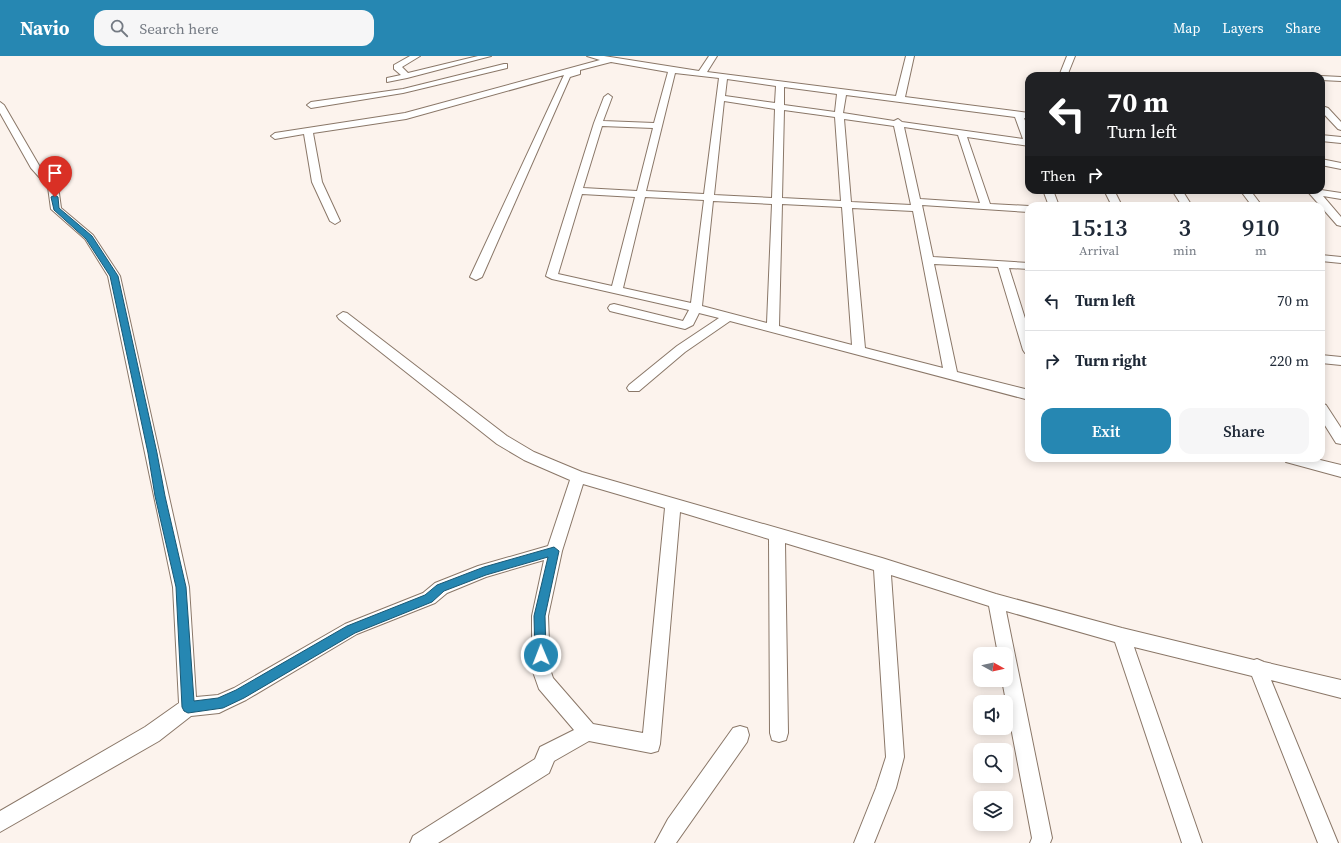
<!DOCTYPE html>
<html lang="en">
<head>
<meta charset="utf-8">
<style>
	body { margin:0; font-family:"Source Serif 4",serif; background:#f6f6f7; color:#1f2937; height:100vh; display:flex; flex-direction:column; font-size:15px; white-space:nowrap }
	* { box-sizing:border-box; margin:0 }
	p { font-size:13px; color:#747a83 }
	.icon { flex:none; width:22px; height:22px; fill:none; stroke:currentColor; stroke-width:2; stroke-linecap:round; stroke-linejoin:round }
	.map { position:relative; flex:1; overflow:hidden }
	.panel { position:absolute; left:1025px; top:146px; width:300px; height:260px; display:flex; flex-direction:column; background:#fff; border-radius:12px; box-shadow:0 2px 10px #0003 }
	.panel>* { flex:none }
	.hud { position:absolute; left:1025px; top:16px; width:300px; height:122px; border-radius:12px; box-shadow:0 2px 10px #0003; background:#202124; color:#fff; overflow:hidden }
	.needle { width:26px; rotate:98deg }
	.buttons { position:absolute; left:973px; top:591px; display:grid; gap:8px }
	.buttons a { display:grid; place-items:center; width:40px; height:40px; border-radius:8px; background:#fff; box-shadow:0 2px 10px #0003; font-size:20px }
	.pin { position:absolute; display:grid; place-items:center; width:34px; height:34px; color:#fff; margin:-41px -17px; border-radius:50% 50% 50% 0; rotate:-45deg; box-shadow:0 0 4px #0007 }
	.pin .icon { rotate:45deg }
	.me { position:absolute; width:44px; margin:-22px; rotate:359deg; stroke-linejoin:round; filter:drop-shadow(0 0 3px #0008) }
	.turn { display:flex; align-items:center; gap:14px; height:84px; padding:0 16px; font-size:18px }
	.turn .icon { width:52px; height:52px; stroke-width:2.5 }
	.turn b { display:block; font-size:28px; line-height:34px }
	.then { display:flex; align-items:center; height:38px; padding:0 16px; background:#0003; gap:8px; font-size:15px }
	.eta { display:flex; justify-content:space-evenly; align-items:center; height:68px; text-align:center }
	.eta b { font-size:24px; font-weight:600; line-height:28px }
	.primary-button { display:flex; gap:8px; margin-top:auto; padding:8px 16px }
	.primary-button a { flex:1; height:46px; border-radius:12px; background:#2687b2; color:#fff; font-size:16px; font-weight:600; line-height:46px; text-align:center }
	.primary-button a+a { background:#f6f6f7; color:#1f2937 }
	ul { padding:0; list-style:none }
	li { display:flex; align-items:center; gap:12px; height:60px; padding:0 16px; border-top:1px solid #e0e1e3 }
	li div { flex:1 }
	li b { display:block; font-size:15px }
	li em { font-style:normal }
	header { display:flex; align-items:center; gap:24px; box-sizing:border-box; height:56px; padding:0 20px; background:#2687b2; color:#fff }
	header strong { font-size:19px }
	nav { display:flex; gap:22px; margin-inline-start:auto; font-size:14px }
	.search { width:280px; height:36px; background:#f6f6f7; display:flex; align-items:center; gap:10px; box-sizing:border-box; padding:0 14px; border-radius:12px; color:#747a83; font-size:15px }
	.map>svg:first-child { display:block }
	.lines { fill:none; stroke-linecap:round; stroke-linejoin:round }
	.minor-casing { stroke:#8a7768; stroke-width:2 }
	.minor { fill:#fff; fill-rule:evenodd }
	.route { fill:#2687b2; stroke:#195874 }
</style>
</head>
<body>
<header>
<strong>Navio</strong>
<div class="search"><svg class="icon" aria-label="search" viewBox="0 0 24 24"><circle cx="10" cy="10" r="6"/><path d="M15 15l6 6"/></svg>Search here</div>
<nav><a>Map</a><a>Layers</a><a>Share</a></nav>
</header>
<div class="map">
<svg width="1341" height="787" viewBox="0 0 1341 787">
	<rect width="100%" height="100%" fill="#fcf3ed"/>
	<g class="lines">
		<defs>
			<path id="minor" d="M410 0H420L402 11 408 17 478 0H491L407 22 387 26V22L401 19 394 13V9Z
				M587 0H604L699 15 709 0H717L707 16 896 40 906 0H914L905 41 1029 57V63L1024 62 1029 75V90L967 81 990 148 1029 150V156L922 149 933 201 1029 207V213L1009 212 1029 275V298L1025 297 1023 294 998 211 934 208 957 316 1029 334V344L730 265 685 296 639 335H629L627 332 629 329 677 290 719 262 699 257 693 269 685 273 614 256 610 255 608 252 610 249 614 248 683 265 689 254 552 223 546 220 594 67 604 41 608 38 612 41 603 65 654 67 668 16 611 6 580 14V18L570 21 482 221 476 224 470 221 564 19 406 63 313 77 322 126 340 165 335 168 330 165 312 126 304 78 275 83 271 80 275 77 405 57 600 4ZM675 17 719 22 704 138 646 135ZM727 23 776 30 775 47 725 40ZM784 31 837 38 835 56 784 49ZM846 39 1015 61 1023 83 902 66 898 63 894 65 843 57ZM724 45 775 53 772 142 714 139ZM784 54 835 61 841 145 782 142ZM844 63 894 70 911 149 851 146ZM602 70 653 72 637 135 583 132ZM904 71 958 79 980 147 920 143ZM582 138 635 141 612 230 558 218ZM645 141 704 144 691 247 623 232ZM713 145 772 148 767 267 702 250ZM782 148 842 151 852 289 779 270ZM852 152 913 155 943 312 865 292Z
				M1067 0H1075L1067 20H1059Z
				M504 8H507V12L403 37 311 52 307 49 311 46 403 33Z
				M1260 17 1275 18 1279 20H1260Z
				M1319 20H1321L1341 21V25L1321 24V20Z
				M0 46 4 49 40 111 58 130 61 152 93 179 120 220 189 531 196 641 218 639 234 632 345 568 423 537 435 527 478 510 548 490 570 424 524 404 497 388 339 263 337 260 343 256 347 257 507 380 534 396 582 416 882 502 996 538 1122 572 1254 604 1257 603 1264 606 1341 624V642L1271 624 1338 787H1318L1252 620 1134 591 1202 787H1182L1115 586 1006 555 1052 782 1050 787H1030L1032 782 1002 624H1006V598H998L989 550 891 519 904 701 896 732 874 787H854L876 732 886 701 874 514 785 487 788 677 786 684 779 686 772 684 770 677 769 483 680 456 660 688 658 695 651 697 589 685 554 705 549 717 438 787H410L413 780 535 703 540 691 574 674 539 633 532 613V560L544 504 486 521 447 537 435 547 357 578 246 644 225 654 219 657 191 660 159 685 0 776V755L145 671 179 647 173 531 108 220 85 183 51 153 48 131 31 112 0 57ZM583 428 665 452 643 677 593 668 553 622 550 613 548 560 562 495Z
				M1325 51 1328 52 1341 66V74L1338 73 1322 56 1321 54Z
				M1321 79 1341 81V87L1321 85Z
				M1321 103 1341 107V113L1321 109Z
				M1043 134H1053L1059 150H1049Z
				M1104 134H1114L1122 150H1112Z
				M1172 134H1182L1192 150H1182Z
				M1240 134H1250L1262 150H1252Z
				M1308 134H1321L1341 137V143L1323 140 1341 161V170L1337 169 1309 137Z
				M1321 199 1341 201V207L1321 205Z
				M1321 299 1341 301V309L1321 307Z
				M1321 347 1326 349 1341 372V388L1336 387 1321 363Z
				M1284 402H1312L1341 409V421L1286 406Z
				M740 670 747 672 749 679 747 686 676 787H655L668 763 733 672Z"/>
		</defs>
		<use href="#minor" class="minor-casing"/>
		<use href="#minor" class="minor"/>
	</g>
	<path class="route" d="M55 139 58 141 59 152 92 180 118 220 157 397 165 440 186 531 194 645 218 642 236 634 347 570 425 539 437 529 484 511 554 491 559 495 545 560 546 599 545 603 541 605 537 603 535 599 534 560 548 501 486 519 444 535 432 546 355 577 244 642 223 652 188 657 184 655 182 651 176 531 155 440 148 397 110 220 86 183 54 154 51 141Z"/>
</svg>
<div class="buttons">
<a><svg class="needle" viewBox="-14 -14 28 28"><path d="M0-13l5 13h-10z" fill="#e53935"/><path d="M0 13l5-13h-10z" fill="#747a83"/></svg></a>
<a><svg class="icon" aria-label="sound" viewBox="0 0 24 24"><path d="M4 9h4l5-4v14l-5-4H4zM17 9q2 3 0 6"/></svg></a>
<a><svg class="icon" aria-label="search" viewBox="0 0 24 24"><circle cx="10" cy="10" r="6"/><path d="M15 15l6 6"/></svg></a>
<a><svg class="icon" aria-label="layers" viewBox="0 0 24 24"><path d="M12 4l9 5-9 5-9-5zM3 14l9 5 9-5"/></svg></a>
</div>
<div class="pin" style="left:55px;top:141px;background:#d93025"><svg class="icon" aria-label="arrive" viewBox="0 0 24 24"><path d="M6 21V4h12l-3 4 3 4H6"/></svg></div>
<svg class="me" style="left:541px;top:599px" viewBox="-20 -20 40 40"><circle r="17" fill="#2687b2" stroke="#fff" stroke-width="3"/><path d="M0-11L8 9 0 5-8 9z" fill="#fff"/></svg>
<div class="hud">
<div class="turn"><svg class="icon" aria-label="left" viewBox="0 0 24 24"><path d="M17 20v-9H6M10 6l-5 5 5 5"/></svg><div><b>70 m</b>Turn left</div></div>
<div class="then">Then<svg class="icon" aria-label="right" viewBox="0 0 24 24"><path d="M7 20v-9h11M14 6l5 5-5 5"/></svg></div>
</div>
<section class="panel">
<div class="eta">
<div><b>15:13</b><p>Arrival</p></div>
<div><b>3</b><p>min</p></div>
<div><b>910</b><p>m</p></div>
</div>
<ul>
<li><svg class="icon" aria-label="left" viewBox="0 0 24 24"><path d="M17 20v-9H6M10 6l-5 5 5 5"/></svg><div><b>Turn left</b></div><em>70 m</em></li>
<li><svg class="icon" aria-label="right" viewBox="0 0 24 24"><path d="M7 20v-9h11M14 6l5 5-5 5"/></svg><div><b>Turn right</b></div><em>220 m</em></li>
</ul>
<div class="primary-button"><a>Exit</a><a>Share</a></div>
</section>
</div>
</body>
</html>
